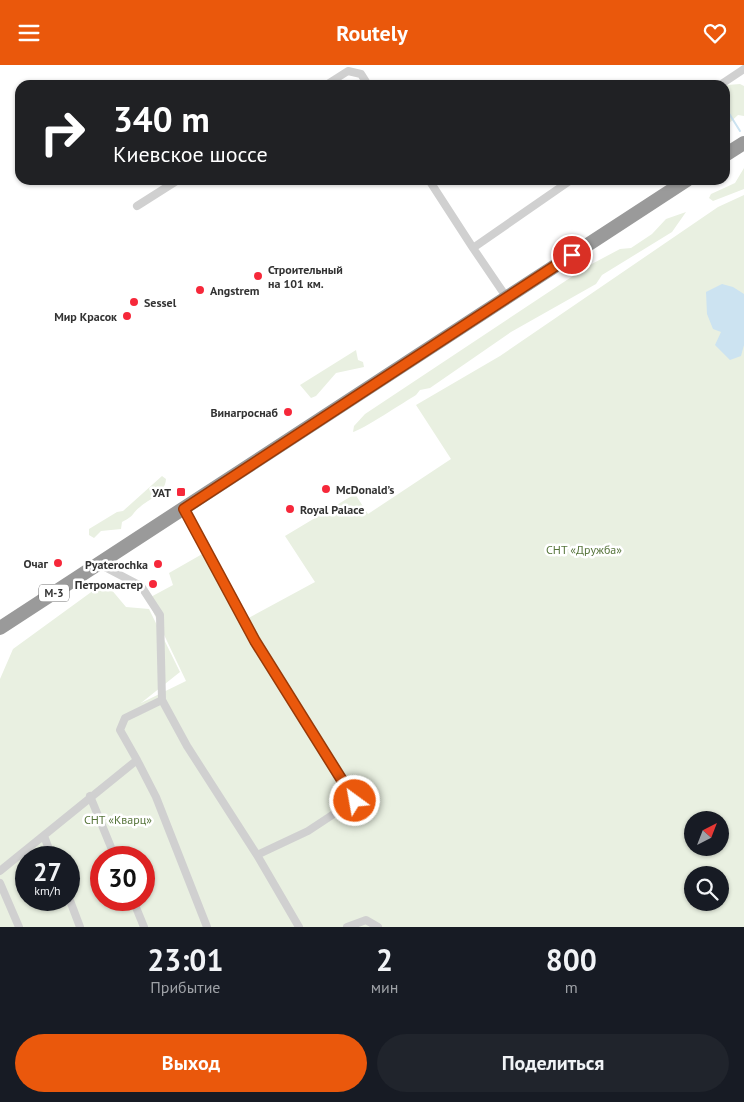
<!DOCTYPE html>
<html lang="ru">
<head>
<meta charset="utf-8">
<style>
	body { margin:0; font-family:"PT Sans",sans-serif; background:#20242c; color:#f1f3f6; height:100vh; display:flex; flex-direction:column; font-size:19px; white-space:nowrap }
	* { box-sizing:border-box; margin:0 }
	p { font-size:16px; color:#9ea1a6 }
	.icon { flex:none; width:28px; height:28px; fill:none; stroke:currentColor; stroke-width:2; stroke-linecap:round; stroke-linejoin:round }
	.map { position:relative; height:862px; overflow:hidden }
	.panel { display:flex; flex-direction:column; background:#171b24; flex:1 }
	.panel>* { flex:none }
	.hud { position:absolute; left:15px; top:15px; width:715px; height:105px; border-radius:15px; box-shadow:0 1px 4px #0004; background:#202124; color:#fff; overflow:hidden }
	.needle { width:32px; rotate:42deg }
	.buttons { position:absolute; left:684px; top:746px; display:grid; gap:10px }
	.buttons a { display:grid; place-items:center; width:45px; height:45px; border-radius:50%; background:#171b24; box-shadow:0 1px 4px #0004; font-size:25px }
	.speed { position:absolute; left:15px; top:781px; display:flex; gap:10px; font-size:25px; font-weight:700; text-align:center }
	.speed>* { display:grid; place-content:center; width:65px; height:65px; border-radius:50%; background:#171b24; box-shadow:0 1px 4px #0004; line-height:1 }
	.speed small { font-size:12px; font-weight:400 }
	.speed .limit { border:8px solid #d22; background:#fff; color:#111 }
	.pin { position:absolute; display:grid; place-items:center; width:42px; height:42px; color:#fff; margin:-21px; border:2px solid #fff; border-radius:50%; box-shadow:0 1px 5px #0007 }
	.me { position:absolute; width:55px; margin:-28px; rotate:328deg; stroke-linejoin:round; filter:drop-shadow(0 0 4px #0008) }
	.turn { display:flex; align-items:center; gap:18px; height:105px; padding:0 15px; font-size:22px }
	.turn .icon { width:65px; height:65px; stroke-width:2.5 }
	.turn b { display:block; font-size:35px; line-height:42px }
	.eta { display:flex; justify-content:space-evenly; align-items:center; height:85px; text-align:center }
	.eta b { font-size:30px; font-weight:800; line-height:35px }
	.button { display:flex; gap:10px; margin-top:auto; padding:10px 15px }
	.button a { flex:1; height:58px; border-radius:30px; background:#ea580c; color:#fff; font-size:20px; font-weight:800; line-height:58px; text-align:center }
	.button a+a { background:#20242c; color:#f1f3f6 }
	header { display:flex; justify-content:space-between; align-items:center; height:65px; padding:0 15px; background:#ea580c; color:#fff; font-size:22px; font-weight:800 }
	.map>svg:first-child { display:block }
	.green { fill:#e9f0e1; fill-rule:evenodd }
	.water { fill:#cce3f1 }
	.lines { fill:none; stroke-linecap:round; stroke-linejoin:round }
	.stream { stroke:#cce3f1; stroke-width:2 }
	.street { stroke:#d0d0d0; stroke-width:8 }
	.highway { stroke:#9a9a9a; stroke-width:14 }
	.route-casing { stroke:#983908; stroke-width:12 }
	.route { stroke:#ea580c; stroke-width:9 }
	.poi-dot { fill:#f6283a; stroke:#fff; stroke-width:2 }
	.labels { text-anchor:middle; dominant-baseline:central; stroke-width:5; stroke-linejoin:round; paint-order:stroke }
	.shield { fill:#fff; stroke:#707070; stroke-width:1 }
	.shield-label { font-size:11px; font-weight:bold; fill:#333 }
	.poi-label { font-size:12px; font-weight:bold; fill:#333; stroke:#fff; text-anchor:end }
	.park-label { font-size:12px; fill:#56743a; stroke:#fff }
</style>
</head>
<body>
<header><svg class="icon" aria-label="menu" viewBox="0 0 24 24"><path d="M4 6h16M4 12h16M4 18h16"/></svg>Routely<svg class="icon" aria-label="heart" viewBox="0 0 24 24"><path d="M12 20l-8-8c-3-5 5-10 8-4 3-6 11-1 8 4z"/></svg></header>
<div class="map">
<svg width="744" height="862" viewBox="0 0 744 862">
	<rect width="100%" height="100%" fill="#fff"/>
	<path class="green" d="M740 19 744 21V51L738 50 725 62 727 20Z
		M744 103V124L713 136 709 133 711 129 735 118Z
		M744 130V862H0V614L13 584 105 517 126 542 149 544 180 607 141 638 186 616 147 534 173 520 169 508 204 488 241 557 315 517 285 471 355 429 368 449 451 394 416 340 500 291 718 142ZM692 755H720V782H692ZM26 792H69V835H26ZM101 792H144V835H101ZM692 810H720V838H692Z
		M686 147 672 167 602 210 596 219 511 267 430 323 420 325 416 330C406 336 360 366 353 367L354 361 365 349 588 201 620 184 631 183 652 169 666 154Z
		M356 285 358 295 363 297 364 302 336 308 316 331 311 333 300 320Z
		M162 411 166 414C165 429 149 434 140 442 131 449 136 450 122 457L121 464 101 466 94 473 89 470V464L117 447 123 446Z"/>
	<path class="water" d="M722 219 733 222 744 229V280L741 291 730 295 715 280 721 267 713 264 707 249 706 227Z"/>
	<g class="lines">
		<path class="stream" d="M725 42 740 66"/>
		<path class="street" d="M326 20 348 6 361 9 368 20
			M720 20 744 4
			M429 115 473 183
			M137 141 178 115
			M507 233 473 183 571 115
			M183 444 255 576 355 735 308 766 257 790 299 862
			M99 499 141 521 160 550 162 635 187 681 257 790
			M137 695 156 732 207 862
			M90 731 115 792
			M44 771 52 792
			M0 806 137 695 120 665 125 653 162 635
			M0 818 19 862
			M69 833 80 862
			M133 835 144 862
			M347 862 366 855 378 862"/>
		<path class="highway" d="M725 90 744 78
			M0 563 687 115"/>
	</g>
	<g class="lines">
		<defs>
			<path id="route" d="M355 736 255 576 184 444 572 190"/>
		</defs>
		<use href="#route" class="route-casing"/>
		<use href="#route" class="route"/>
	</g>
	<g class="poi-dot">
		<circle cx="258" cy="211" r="5"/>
		<circle cx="200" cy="225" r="5"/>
		<circle cx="134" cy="237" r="5"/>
		<circle cx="127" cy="251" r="5"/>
		<circle cx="288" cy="347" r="5"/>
		<circle cx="326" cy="424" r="5"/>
		<rect x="176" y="422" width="10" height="10" rx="2.5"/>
		<circle cx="290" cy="444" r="5"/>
		<circle cx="58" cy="498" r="5"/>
		<circle cx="158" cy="499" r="5"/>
		<circle cx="153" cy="519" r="5"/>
	</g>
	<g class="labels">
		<rect class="shield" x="39" y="519.5" width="30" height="17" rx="4"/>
		<g class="shield-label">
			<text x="54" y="528">М-3</text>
		</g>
		<g class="poi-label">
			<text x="268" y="204" text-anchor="start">Строительный<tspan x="268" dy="14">на 101 км.</tspan></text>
			<text x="210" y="225" text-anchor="start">Angstrem</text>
			<text x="144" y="237" text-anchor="start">Sessel</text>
			<text x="117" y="251">Мир Красок</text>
			<text x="278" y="347">Винагроснаб</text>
			<text x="336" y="424" text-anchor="start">McDonald’s</text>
			<text x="171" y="427">УАТ</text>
			<text x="300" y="444" text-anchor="start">Royal Palace</text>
			<text x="48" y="498">Очаг</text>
			<text x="148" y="499">Pyaterochka</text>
			<text x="143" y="519">Петромастер</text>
		</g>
		<g class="park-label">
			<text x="584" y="484">СНТ «Дружба»</text>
			<text x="118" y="754">СНТ «Кварц»</text>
		</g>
	</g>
</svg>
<div class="buttons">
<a><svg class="needle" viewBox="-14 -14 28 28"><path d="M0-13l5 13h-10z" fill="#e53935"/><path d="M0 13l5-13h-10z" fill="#9ea1a6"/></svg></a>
<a><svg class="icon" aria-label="search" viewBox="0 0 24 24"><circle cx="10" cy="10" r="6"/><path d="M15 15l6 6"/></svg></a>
</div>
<div class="speed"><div>27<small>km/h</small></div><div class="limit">30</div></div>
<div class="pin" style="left:572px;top:190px;background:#d93025"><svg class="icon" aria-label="arrive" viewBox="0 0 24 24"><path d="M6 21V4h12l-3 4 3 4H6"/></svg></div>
<svg class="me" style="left:355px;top:736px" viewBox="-20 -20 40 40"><circle r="17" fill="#ea580c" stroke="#fff" stroke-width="3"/><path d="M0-11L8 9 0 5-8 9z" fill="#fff"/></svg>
<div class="hud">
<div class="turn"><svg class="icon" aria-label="right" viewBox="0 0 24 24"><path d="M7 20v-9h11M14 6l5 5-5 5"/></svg><div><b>340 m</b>Киевское шоссе</div></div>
</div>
</div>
<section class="panel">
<div class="eta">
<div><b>23:01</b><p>Прибытие</p></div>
<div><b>2</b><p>мин</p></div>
<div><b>800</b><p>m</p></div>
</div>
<div class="button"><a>Выход</a><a>Поделиться</a></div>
</section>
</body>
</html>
